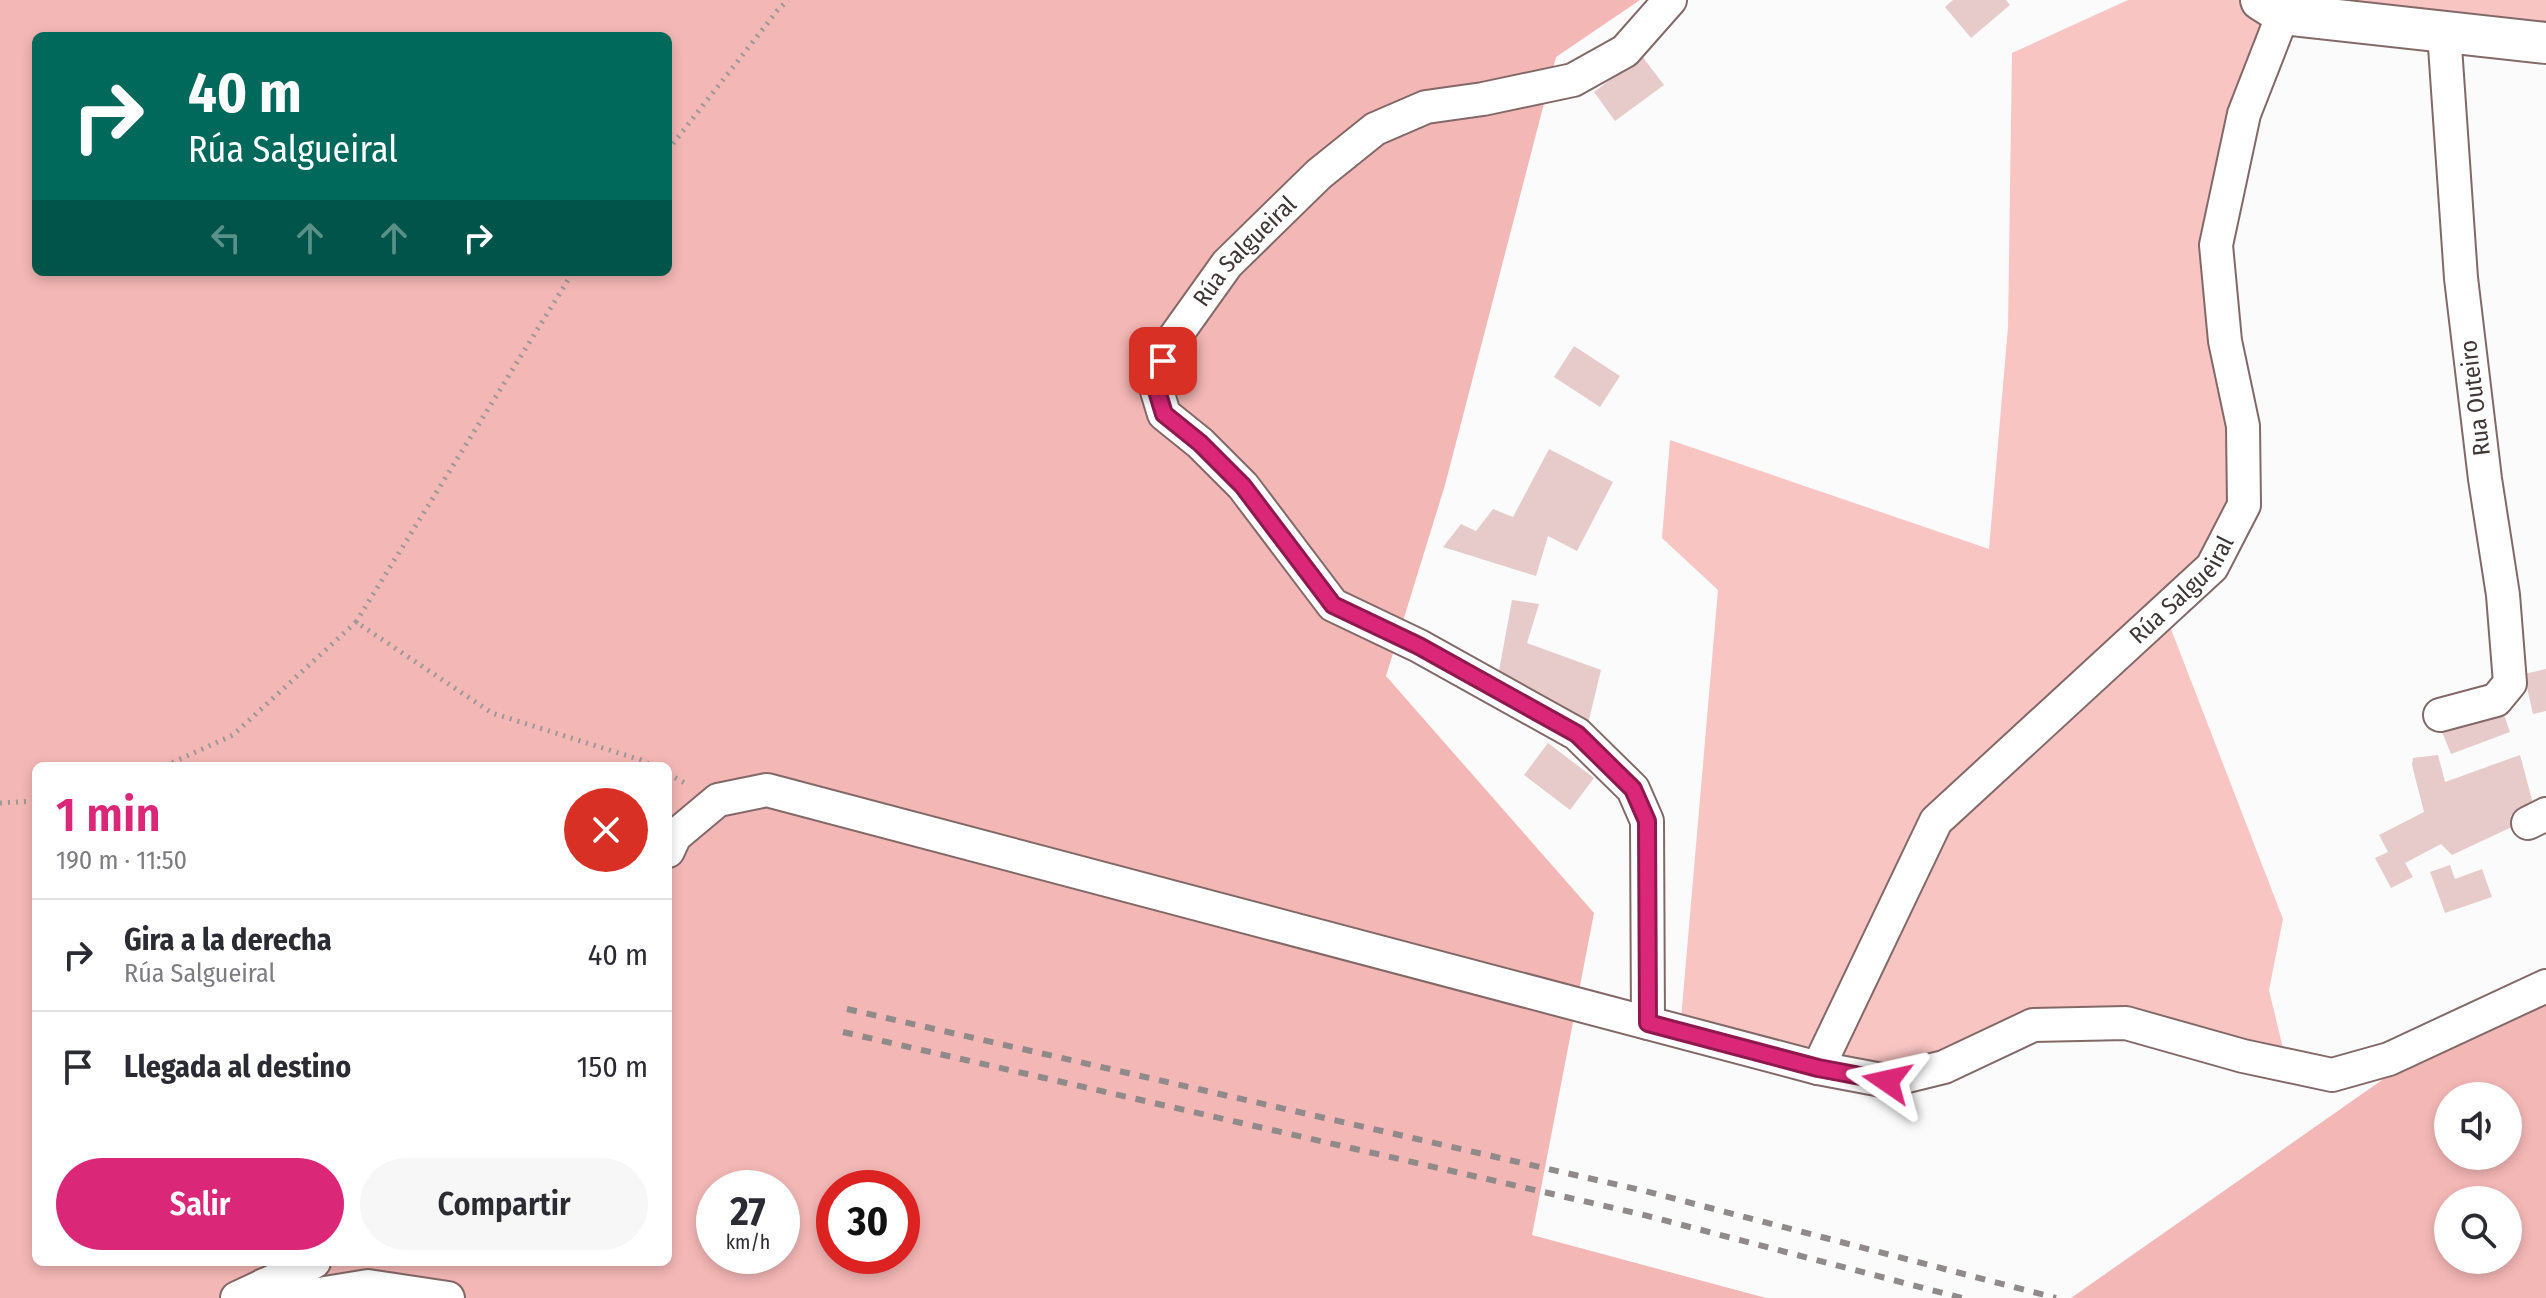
<!DOCTYPE html>
<html lang="es">
<head>
<meta charset="utf-8">
<style>
	body { margin:0; font-family:"Fira Sans Condensed",sans-serif; background:#f7f7f7; color:#2b2b33; height:100vh; display:flex; flex-direction:column; font-size:30px; white-space:nowrap }
	* { box-sizing:border-box; margin:0 }
	p { font-size:26px; color:#7c7c81 }
	.icon { flex:none; width:44px; height:44px; fill:none; stroke:currentColor; stroke-width:2; stroke-linecap:round; stroke-linejoin:round }
	.map { position:relative; flex:1; overflow:hidden }
	.side { position:absolute; left:32px; top:762px; width:640px; height:504px; display:flex; flex-direction:column; background:#fff; border-radius:12px; box-shadow:0 4px 12px #0003 }
	.side>* { flex:none }
	.banner { position:absolute; left:32px; top:32px; width:640px; height:244px; border-radius:12px; box-shadow:0 4px 12px #0003; background:#00695c; color:#fff; overflow:hidden }
	.controls { position:absolute; left:2434px; top:1082px; display:grid; gap:16px }
	.controls a { display:grid; place-items:center; width:88px; height:88px; border-radius:50%; background:#fff; box-shadow:0 4px 12px #0003; font-size:40px }
	.speed { position:absolute; left:696px; top:1170px; display:flex; gap:16px; font-size:40px; font-weight:700; text-align:center }
	.speed>* { display:grid; place-content:center; width:104px; height:104px; border-radius:50%; background:#fff; box-shadow:0 4px 12px #0003; line-height:1 }
	.speed small { font-size:20px; font-weight:400 }
	.speed .limit { border:12px solid #d22; background:#fff; color:#111 }
	.pin { position:absolute; display:grid; place-items:center; width:68px; height:68px; color:#fff; margin:-34px; border-radius:16px; box-shadow:0 4px 12px #0006 }
	.me { position:absolute; width:88px; margin:-44px; rotate:281deg; stroke-linejoin:round; filter:drop-shadow(0 0 6px #0008) }
	.turn { display:flex; align-items:center; gap:28px; height:168px; padding:0 24px; font-size:36px }
	.turn .icon { width:104px; height:104px; stroke-width:2.5 }
	.turn b { display:block; font-size:56px; line-height:68px }
	.lanes { display:flex; align-items:center; height:76px; padding:0 24px; background:#0003; justify-content:center; gap:40px; direction:ltr }
	.lanes .off { opacity:.35 }
	.round { display:grid; place-items:center; flex:none; width:84px; height:84px; border-radius:42px; background:#f7f7f7 }
	.headline { display:flex; align-items:center; justify-content:space-between; height:136px; padding:0 24px }
	h1 { font-size:48px; font-weight:600; line-height:60px; color:#db2777 }
	.action { display:flex; gap:16px; margin-top:auto; padding:16px 24px }
	.action a { flex:1; height:92px; border-radius:48px; background:#db2777; color:#fff; font-size:32px; font-weight:600; line-height:92px; text-align:center }
	.action a+a { background:#f7f7f7; color:#2b2b33 }
	ul { padding:0; list-style:none }
	li { display:flex; align-items:center; gap:24px; height:112px; padding:0 24px; border-top:2px solid #e1e1e2 }
	li div { flex:1 }
	li b { display:block; font-size:30px }
	li em { font-style:normal }
	.map>svg:first-child { display:block }
	.green { fill:#f8c5c3 }
	.forest { fill:#f3b7b5; fill-rule:evenodd }
	.building { fill:#e7cbca }
	.lines { fill:none; stroke-linecap:round; stroke-linejoin:round }
	.minor-casing { stroke:#826968; stroke-width:36 }
	.tertiary-casing { stroke:#826968; stroke-width:44 }
	.path { stroke:#9d9797; stroke-width:5; stroke-dasharray:2 6; stroke-linecap:butt }
	.minor { stroke:#fff; stroke-width:32 }
	.tertiary { stroke:#fff; stroke-width:40 }
	.rail { stroke:#908a8a; stroke-width:6; stroke-dasharray:10 10; stroke-linecap:butt }
	.route-casing { stroke:#8e194d; stroke-width:20 }
	.route { stroke:#db2777; stroke-width:14 }
	.labels { text-anchor:middle; dominant-baseline:central; stroke-width:6; stroke-linejoin:round; paint-order:stroke }
	.street-label { font-size:24px; fill:#403535; stroke:#fff }
</style>
</head>
<body>
<div class="map">
<svg width="2546" height="1298" viewBox="0 0 2546 1298">
	<rect width="100%" height="100%" fill="#fbfbfb"/>
	<path class="green" d="M2128 0H2546V43L2283 14 2216 245 2244 505 2164 611 2283 919 2269 990 2287 1065 2126 1023 2033 1025 1905 1077 1680 1031 1718 590 1662 538 1670 440 1989 549 2008 327 2012 53Z"/>
	<path class="forest" d="M0 0H1640L1556 57 1445 485 1386 676 1594 913 1532 1235 1766 1298H0ZM36 36H668V272H36ZM36 766H668V1262H36ZM714 1188H782V1256H714ZM834 1188H902V1256H834Z
		M2546 986V1298H2071L2452 1031ZM2448 1096H2508V1156H2448ZM2448 1200H2508V1260H2448Z"/>
	<path class="building" d="M1953 0H2006L2010 5 1971 38 1945 7Z
		M1642 56 1664 85 1615 121 1594 92Z
		M1574 346 1620 376 1600 407 1554 377Z
		M1549 449 1613 482 1577 551 1548 536 1536 576 1443 547 1461 524 1476 531 1493 509 1513 517Z
		M1512 600 1539 604 1527 643 1601 670 1587 728 1498 676Z
		M2546 669V711L2533 714 2524 674Z
		M2502 709 2510 732 2451 754 2442 732Z
		M1548 743 1594 778 1570 810 1524 775Z
		M2438 755 2445 782 2520 755 2534 807 2510 816 2516 825 2452 855 2441 844 2405 863 2413 877 2391 888 2375 858 2388 852 2379 835 2424 812 2438 836 2424 812 2412 765 2413 758Z
		M2450 865 2455 879 2482 869 2492 897 2445 913 2430 872Z"/>
	<g class="lines">
		<defs>
			<g id="minor">
				<path d="M2440 715 2496 700 2510 683 2503 595 2485 479 2461 278 2444 32"/>
				<path d="M2528 823 2546 814"/>
				<path d="M668 851 675 836 718 800 767 790 1818 1068 1887 1081 1944 1067 2033 1025 2126 1023 2243 1056 2332 1075 2389 1059 2546 986"/>
				<path id="s1" d="M1648 1023 1647 821 1633 789 1577 734 1419 646 1333 605 1243 486 1200 443 1164 414 1154 381 1172 341 1227 264 1319 174 1375 129 1426 107 1483 99 1573 80 1625 51 1670 0"/>
				<path id="s2" d="M1818 1068 1936 821 2212 567 2244 505 2243 426 2225 341 2216 245 2244 114 2283 14"/>
				<path d="M264 1285 319 1294 368 1286 448 1298"/>
				<path d="M237 1298 314 1262"/>
			</g>
			<path id="tertiary" d="M2261 0 2283 14 2546 43"/>
		</defs>
		<use href="#minor" class="minor-casing"/>
		<use href="#tertiary" class="tertiary-casing"/>
		<path class="path" d="M668 150 777 11 788 0
			M356 622 573 272
			M165 766 233 735 356 622 492 713 641 760 653 766
			M668 774 685 783
			M0 803 36 801"/>
		<use href="#minor" class="minor"/>
		<use href="#tertiary" class="tertiary"/>
		<path class="rail" d="M847 1009 1645 1191 2056 1298
			M843 1032 1640 1214 1962 1298"/>
	</g>
	<g class="lines">
		<defs>
			<path id="route" d="M1163 361 1154 381 1164 414 1200 443 1243 486 1333 605 1419 646 1577 734 1633 789 1647 821 1648 1023 1818 1068 1887 1081"/>
		</defs>
		<use href="#route" class="route-casing"/>
		<use href="#route" class="route"/>
	</g>
	<g class="labels">
		<g class="street-label">
			<text stroke="none"><textPath href="#s1" startOffset="1042">Rúa Salgueiral</textPath></text>
			<text transform="translate(2475 398) rotate(-97)">Rua Outeiro</text>
			<text stroke="none"><textPath href="#s2" startOffset="612">Rúa Salgueiral</textPath></text>
		</g>
	</g>
</svg>
<div class="controls">
<a><svg class="icon" aria-label="sound" viewBox="0 0 24 24"><path d="M4 9h4l5-4v14l-5-4H4zM17 9q2 3 0 6"/></svg></a>
<a><svg class="icon" aria-label="search" viewBox="0 0 24 24"><circle cx="10" cy="10" r="6"/><path d="M15 15l6 6"/></svg></a>
</div>
<div class="speed"><div>27<small>km/h</small></div><div class="limit">30</div></div>
<div class="pin" style="left:1163px;top:361px;background:#d93025"><svg class="icon" aria-label="arrive" viewBox="0 0 24 24"><path d="M6 21V4h12l-3 4 3 4H6"/></svg></div>
<svg class="me" style="left:1887px;top:1081px" viewBox="-20 -20 40 40"><path d="M0-17L14 15 0 8-14 15z" fill="#db2777" stroke="#fff" stroke-width="4"/></svg>
<div class="banner">
<div class="turn"><svg class="icon" aria-label="right" viewBox="0 0 24 24"><path d="M7 20v-9h11M14 6l5 5-5 5"/></svg><div><b>40 m</b>Rúa Salgueiral</div></div>
<div class="lanes"><svg class="icon off" aria-label="left" viewBox="0 0 24 24"><path d="M17 20v-9H6M10 6l-5 5 5 5"/></svg><svg class="icon off" aria-label="ahead" viewBox="0 0 24 24"><path d="M12 20V5M6 11l6-6 6 6"/></svg><svg class="icon off" aria-label="ahead" viewBox="0 0 24 24"><path d="M12 20V5M6 11l6-6 6 6"/></svg><svg class="icon" aria-label="right" viewBox="0 0 24 24"><path d="M7 20v-9h11M14 6l5 5-5 5"/></svg></div>
</div>
<section class="side">
<div class="headline"><div><h1>1 min</h1><p>190 m · 11:50</p></div><a class="round" style="background:#d93025;color:#fff"><svg class="icon" aria-label="close" viewBox="0 0 24 24"><path d="M6 6l12 12M18 6L6 18"/></svg></a></div>
<ul>
<li><svg class="icon" aria-label="right" viewBox="0 0 24 24"><path d="M7 20v-9h11M14 6l5 5-5 5"/></svg><div><b>Gira a la derecha</b><p>Rúa Salgueiral</p></div><em>40 m</em></li>
<li><svg class="icon" aria-label="arrive" viewBox="0 0 24 24"><path d="M6 21V4h12l-3 4 3 4H6"/></svg><div><b>Llegada al destino</b></div><em>150 m</em></li>
</ul>
<div class="action"><a>Salir</a><a>Compartir</a></div>
</section>
</div>
</body>
</html>
